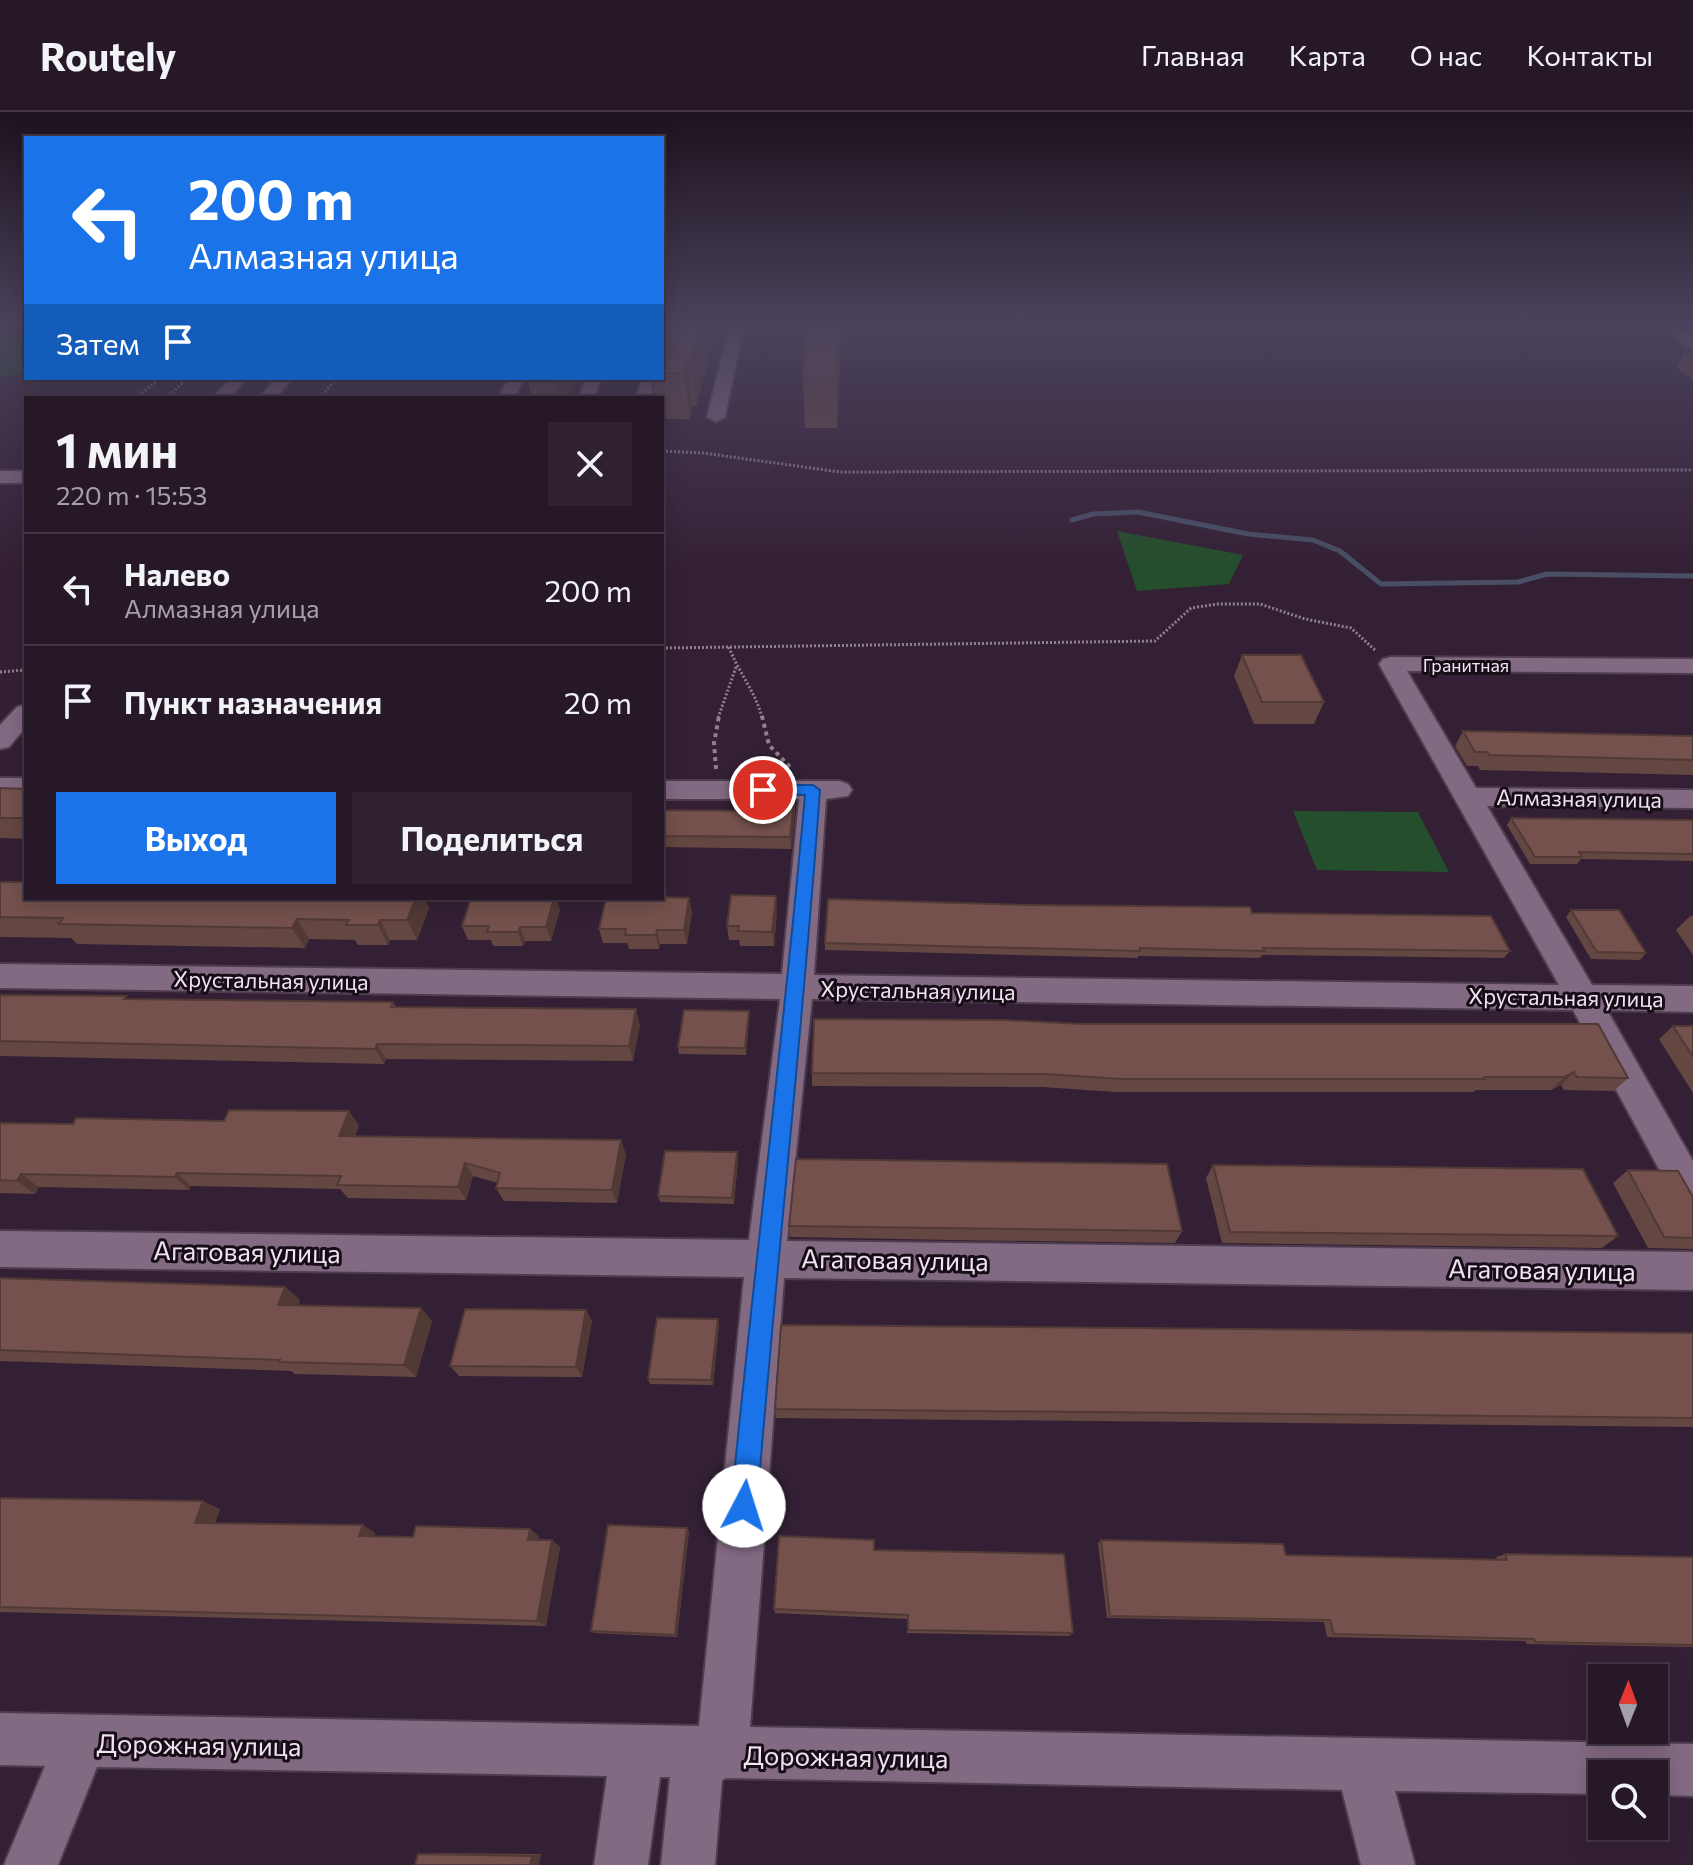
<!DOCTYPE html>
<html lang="ru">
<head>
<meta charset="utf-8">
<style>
	body { margin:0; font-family:Commissioner,sans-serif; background:#2f2130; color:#f1f3f6; height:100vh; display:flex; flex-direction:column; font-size:30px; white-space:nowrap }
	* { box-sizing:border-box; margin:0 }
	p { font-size:26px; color:#a4a0a8 }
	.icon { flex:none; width:44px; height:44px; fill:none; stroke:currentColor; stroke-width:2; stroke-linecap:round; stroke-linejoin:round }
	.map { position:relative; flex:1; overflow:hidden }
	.drawer { position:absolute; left:24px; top:284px; width:640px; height:504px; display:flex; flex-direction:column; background:#271828; border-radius:0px; box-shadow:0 4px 20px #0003,0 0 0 2px #433745 }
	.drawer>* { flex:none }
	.guide { position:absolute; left:24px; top:24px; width:640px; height:244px; border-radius:0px; box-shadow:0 4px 20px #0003,0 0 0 2px #433745; background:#1a73e8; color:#fff; overflow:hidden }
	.needle { width:52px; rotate:1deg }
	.tools { position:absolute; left:1588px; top:1552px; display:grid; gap:16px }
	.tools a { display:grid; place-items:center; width:80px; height:80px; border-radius:0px; background:#271828; box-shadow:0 4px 20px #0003,0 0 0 2px #433745; font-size:40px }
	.pin { position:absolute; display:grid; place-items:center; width:68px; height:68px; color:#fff; margin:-34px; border:4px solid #fff; border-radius:50%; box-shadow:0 2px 8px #0007 }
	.me { position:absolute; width:88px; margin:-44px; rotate:5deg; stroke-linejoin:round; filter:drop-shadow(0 0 6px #0008) }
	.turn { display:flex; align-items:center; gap:28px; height:168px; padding:0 32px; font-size:36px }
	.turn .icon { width:104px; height:104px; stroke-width:2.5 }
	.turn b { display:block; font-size:56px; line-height:68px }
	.then { display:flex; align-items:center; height:76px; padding:0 32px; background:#0003; gap:16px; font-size:30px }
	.round { display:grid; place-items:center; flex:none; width:84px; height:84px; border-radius:0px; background:#2f2130 }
	.headline { display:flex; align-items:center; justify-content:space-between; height:136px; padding:0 32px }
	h1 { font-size:48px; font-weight:700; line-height:60px }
	.cta { display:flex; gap:16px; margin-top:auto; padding:16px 32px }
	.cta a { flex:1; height:92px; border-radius:0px; background:#1a73e8; color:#fff; font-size:32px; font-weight:700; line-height:92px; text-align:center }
	.cta a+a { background:#2f2130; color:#f1f3f6 }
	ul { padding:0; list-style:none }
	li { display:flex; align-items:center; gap:24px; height:112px; padding:0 32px; border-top:2px solid #433745 }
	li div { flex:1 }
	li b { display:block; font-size:30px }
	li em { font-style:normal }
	header { display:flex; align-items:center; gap:48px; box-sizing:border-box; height:112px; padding:0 40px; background:#271828; border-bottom:2px solid #433745 }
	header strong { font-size:38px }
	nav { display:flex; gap:44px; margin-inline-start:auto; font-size:28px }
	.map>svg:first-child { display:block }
	.green { fill:#254e2c }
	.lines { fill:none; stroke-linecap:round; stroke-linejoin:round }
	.stream { stroke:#484e64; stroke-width:5 }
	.minor-casing { stroke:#4e3d4f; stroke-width:4 }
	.path-far1 { stroke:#907f91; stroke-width:3; stroke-dasharray:2 2; stroke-linecap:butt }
	.path { stroke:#907f91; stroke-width:4; stroke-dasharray:4 4; stroke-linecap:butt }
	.minor { fill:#826a83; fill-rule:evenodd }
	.wall { fill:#644642 }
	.shaded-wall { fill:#513936 }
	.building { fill:#74514d; stroke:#513936; stroke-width:2 }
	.route { fill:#1a73e8; stroke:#114b97; stroke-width:2 }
	.labels { text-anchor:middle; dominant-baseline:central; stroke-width:6; stroke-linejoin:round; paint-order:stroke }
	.far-street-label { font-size:18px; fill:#f1e3f1; stroke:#170d17 }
	.street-label { font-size:22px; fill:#f1e3f1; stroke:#170d17 }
	.near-street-label { font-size:26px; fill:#f1e3f1; stroke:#170d17 }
</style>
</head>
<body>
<header>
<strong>Routely</strong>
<nav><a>Главная</a><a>Карта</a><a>О нас</a><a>Контакты</a></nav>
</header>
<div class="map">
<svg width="1693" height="1753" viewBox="0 0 1693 1753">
	<rect width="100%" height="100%" fill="#342035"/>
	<path class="green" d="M0 212H26V256L15 264 0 263Z
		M1117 419 1243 443 1229 472 1137 479Z
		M1293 699 1418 700 1449 760 1317 758Z"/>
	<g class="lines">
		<path class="stream" d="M1072 408 1093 402 1138 400 1248 422 1313 428 1340 439 1381 472 1518 470 1547 462 1693 464"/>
		<defs>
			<path id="minor" d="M730 212H744L725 305 716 310 707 305Z
				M1657 212H1674L1693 226V238Z
				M231 266H248L229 286H212Z
				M276 266H293L276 286H259Z
				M509 266H525L514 286H498Z
				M586 266H602L594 286H578Z
				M642 266H658L652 286H636Z
				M0 359H26V371H0Z
				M1391 545 1693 547V561L1407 559 1476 676 1693 678V696L1487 694 1592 873 1693 874V900L1607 898 1693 1049V1101L1680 1096 1573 898 812 887 787 1129 1693 1140V1178L784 1166 750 1615 1693 1632V1684L1654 1683V1662H1602V1682L1395 1679 1415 1753H1361L1342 1678 726 1666 722 1668 715 1753H661L670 1665H660L648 1753H594L607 1664 97 1655 58 1753H4L45 1654 0 1653V1601L699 1614 744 1165 0 1155V1119L749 1128 780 887 0 876V852L782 862 799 687H662V669H839L848 672 852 678 848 684 826 687 814 863 1559 873 1379 552 1383 547Z
				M26 593V615L9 635 0 637V613L17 595Z
				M0 666H26V684H0Z"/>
		</defs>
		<use href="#minor" class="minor-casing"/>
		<path class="path-far1" d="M135 286 161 266
			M166 286 188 266
			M320 286 337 266
			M662 339 703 341 840 360 1693 358
			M729 535C738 560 756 580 762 606
			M662 536 1155 529 1191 496 1218 492H1260L1305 507 1351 516 1375 538
			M0 560 26 558
			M718 606 736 555"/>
		<path class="path" d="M762 604 769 633 791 656
			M716 657 714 631 719 604"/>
		<use href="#minor" class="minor"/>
	</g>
	<path class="wall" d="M718 212 696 294H693L690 307H662V286H653L650 266H662V214Z
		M807 212H841L837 316H805L802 246Z
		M1685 240H1693V268L1676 255Z
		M48 266H147L145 268H50Z
		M527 266H578L568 286H532Z
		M1242 543 1324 590 1314 612H1254L1234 564Z
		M1463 619 1693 624V663L1480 658 1478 654H1467L1455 634Z
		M0 676 26 677V727L0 726Z
		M794 688 795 700 791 737 662 735V698L753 699Z
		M1511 706 1693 708V749L1581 747 1577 752H1530L1507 713Z
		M0 770 26 786H424L429 796 417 828H390L388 833H358L355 828 309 827 305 836 77 832 71 826 0 825Z
		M560 797 551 829H525L523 834H493L491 828H468L462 814Z
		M777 798 774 834H740L739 828H729L727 814Z
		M1571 798 1646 841 1640 848 1591 847 1566 805Z
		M692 800 687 832H660L659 837H629L627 831H603L599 817Z
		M1252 801 1510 839 1504 846 1262 843 1260 846 1138 844V846L825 838V831Z
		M1690 804H1693V843L1676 818Z
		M0 883 129 887 393 890 396 895 640 913 633 949 386 947 384 952 0 944Z
		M749 899V906L746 943 679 942 678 935Z
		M1083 912H1598L1628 966 1614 979 1564 978 1561 973 1551 978H1476L1473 980H1116L1042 975 812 974V961Z
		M1673 914H1693V981L1659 927Z
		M0 1011 359 1013 355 1024 626 1042 617 1091 504 1089 496 1076 498 1071 473 1064 466 1088 348 1086 340 1077 191 1074 189 1078 39 1075 35 1082 0 1081Z
		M738 1046 734 1092 660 1090 658 1084Z
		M1213 1053 1618 1124 1602 1136 1222 1131 1206 1066Z
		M1628 1058 1693 1085V1137L1648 1136 1613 1071Z
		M789 1114 1182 1119 1175 1131 952 1128 790 1125Z
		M0 1166 285 1175 300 1188 298 1193 421 1196 432 1209 416 1265 295 1262 291 1259 0 1249Z
		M586 1198 592 1209 582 1265 459 1264 450 1254Z
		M718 1207 719 1213 713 1273 650 1272 648 1267Z
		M1693 1221V1315L776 1306 775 1297Z
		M0 1386 220 1397 215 1411 375 1421 374 1425 539 1424 538 1428 560 1435 546 1514 0 1500Z
		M689 1419 677 1525 594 1521 591 1519Z
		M1101 1428 1286 1443 1497 1447 1496 1445 1505 1442 1693 1445V1535L1527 1532 1525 1529 1327 1525 1324 1510 1107 1506 1098 1431Z
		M874 1438 1073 1521 1069 1524 907 1521V1507L775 1501 774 1497Z
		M430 1741 541 1742 539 1753 418 1742Z"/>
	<path class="shaded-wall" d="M702 212H718L696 294 691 249Z
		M840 212H841V234L837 316V264Z
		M688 248 693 294 690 307 684 261Z
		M553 266H578L568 286H558Z
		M794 688 795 700 791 737 790 725Z
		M776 784 777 798 774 834 772 820Z
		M416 786H424L429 796 417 828 407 808Z
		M554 786H556L560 797 551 829 546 815Z
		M689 786 692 800 687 832 684 818Z
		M297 807 309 827 305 836 292 816Z
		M380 808 390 828 388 833 378 813Z
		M520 815 525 829 523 834 518 820Z
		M657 818 660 832 659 837 656 823Z
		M636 897 640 913 633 949 629 934Z
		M749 899V906L746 943 745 936Z
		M377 932 386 947 384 952 375 937Z
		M1574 960 1561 973 1551 978 1564 965Z
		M349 999 359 1013 350 1037 339 1024Z
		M621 1028 626 1042 617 1091 612 1078Z
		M737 1040 738 1046 734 1092 732 1086Z
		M465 1051 473 1064 466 1088 458 1075Z
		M177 1061 191 1074 189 1078 175 1065Z
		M21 1062 39 1075 35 1082 17 1069Z
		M285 1175 300 1188 293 1206 278 1193Z
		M421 1196 432 1209 416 1265 404 1253Z
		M586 1198 592 1209 582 1265 576 1255Z
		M718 1207 719 1213 713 1273 711 1268Z
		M203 1389 220 1397 212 1418 195 1411Z
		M363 1413 375 1421 373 1431 359 1424Z
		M687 1416 689 1419 677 1525 675 1523Z
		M530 1417 539 1424 537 1435 528 1428Z
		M552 1428 560 1435 546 1514 537 1509Z
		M541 1742 539 1753H530L532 1744Z"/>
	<path class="building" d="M663 212H702L691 249 688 248 684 261H662Z
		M807 212H840L837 264H803L805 246H802Z
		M1685 240H1693V246Z
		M1242 543H1301L1324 590H1262Z
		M1463 619 1693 624V648L1489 643 1487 640H1475Z
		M0 676 26 677V706H0Z
		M755 687 794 688 790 725 662 724V698L753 699Z
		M1511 706 1693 708V742L1579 740 1582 745H1535Z
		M0 770H26V786H416L407 808H380L378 813H346L349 808 297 807 292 816 59 812 63 806 0 805Z
		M731 783 776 784 772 820 738 819 739 814H727Z
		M662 785 689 786 684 818H657L656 823H625L626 817H599L606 786Z
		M471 786H554L546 815H520L518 820H487L489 814H462Z
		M828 787 1027 793 1250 795 1252 801 1491 804 1510 839 1263 836 1264 839 1140 836V839L825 831Z
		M1571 798H1619L1646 841 1597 840Z
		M0 883 126 884 124 887 393 890 391 895 636 897 629 934 377 932 375 937 0 929Z
		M684 898 749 899 745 936 678 935Z
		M814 907 1005 908 1083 912H1598L1628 966 1577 965 1574 960 1564 965H1484L1485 967H1121L1045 962 812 961Z
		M1673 914H1693V945Z
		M229 998 349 999 339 1024 621 1028 612 1078 496 1076 500 1061 465 1051 458 1075 337 1073 341 1064 177 1061 175 1065 21 1062 17 1069 0 1068V1011L73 1012 76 1006 224 1009Z
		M665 1039 737 1040 732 1086 658 1084Z
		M796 1047 1167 1052 1182 1119 789 1114Z
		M1213 1053 1583 1057 1618 1124 1230 1120Z
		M1628 1058 1678 1059 1693 1085V1126L1664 1125Z
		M0 1166 285 1175 278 1193 421 1196 404 1253 279 1250 280 1248 0 1238Z
		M465 1197 586 1198 576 1255 450 1254Z
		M657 1206 718 1207 711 1268 648 1267Z
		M781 1213 1693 1221V1306L775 1297Z
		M0 1386 203 1389 195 1411 363 1413 359 1424 413 1425 416 1414 530 1417 528 1428H552L537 1509 0 1495Z
		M608 1413 687 1416 675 1523 591 1519Z
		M779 1424 874 1428V1438L1064 1442 1073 1521 908 1518V1503L774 1497Z
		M1101 1428 1283 1432 1286 1443 1507 1448 1505 1442 1693 1445V1533L1535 1530 1534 1527 1334 1522 1330 1508 1110 1504Z
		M418 1742 532 1744 530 1753H415Z"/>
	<linearGradient id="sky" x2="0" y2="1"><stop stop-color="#1d121d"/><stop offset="0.46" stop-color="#4a425c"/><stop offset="1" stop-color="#4a425c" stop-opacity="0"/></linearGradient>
	<rect width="1693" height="458" fill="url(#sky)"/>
	<path class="route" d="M763 673H813L820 678C803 917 776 1155 757 1394L753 1403 744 1407 735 1403 731 1394C754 1157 784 921 805 683L757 682 755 678Z"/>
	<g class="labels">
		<g class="far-street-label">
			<text x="1466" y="553">Гранитная</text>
		</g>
		<g class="street-label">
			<text transform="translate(1579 686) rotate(1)">Алмазная улица</text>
			<text transform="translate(271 868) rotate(1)">Хрустальная улица</text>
			<text transform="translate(918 878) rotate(1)">Хрустальная улица</text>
			<text transform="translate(1566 885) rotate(1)">Хрустальная улица</text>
		</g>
		<g class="near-street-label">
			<text transform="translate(247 1139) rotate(1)">Агатовая улица</text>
			<text transform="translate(895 1147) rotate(1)">Агатовая улица</text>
			<text transform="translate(1542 1157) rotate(1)">Агатовая улица</text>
			<text transform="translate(199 1632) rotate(1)">Дорожная улица</text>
			<text transform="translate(846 1644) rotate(1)">Дорожная улица</text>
		</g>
	</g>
</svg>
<div class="tools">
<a><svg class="needle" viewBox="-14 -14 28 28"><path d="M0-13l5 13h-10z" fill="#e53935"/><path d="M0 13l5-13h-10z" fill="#a4a0a8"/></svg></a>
<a><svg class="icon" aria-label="search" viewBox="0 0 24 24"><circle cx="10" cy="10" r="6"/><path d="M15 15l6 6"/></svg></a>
</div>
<div class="pin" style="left:763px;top:678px;background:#d93025"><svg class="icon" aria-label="arrive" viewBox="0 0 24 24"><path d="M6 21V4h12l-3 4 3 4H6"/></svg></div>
<svg class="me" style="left:744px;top:1394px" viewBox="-20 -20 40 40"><circle r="19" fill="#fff"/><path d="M0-13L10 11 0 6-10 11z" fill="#1a73e8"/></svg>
<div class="guide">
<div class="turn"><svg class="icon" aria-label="left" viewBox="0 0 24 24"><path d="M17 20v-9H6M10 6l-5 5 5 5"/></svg><div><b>200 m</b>Алмазная улица</div></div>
<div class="then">Затем<svg class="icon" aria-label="arrive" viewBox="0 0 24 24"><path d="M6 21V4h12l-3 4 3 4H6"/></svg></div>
</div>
<section class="drawer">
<div class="headline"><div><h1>1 мин</h1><p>220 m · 15:53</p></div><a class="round"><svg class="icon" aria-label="close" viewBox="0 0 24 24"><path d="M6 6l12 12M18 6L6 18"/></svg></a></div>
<ul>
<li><svg class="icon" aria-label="left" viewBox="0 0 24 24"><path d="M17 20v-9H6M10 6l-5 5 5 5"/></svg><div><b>Налево</b><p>Алмазная улица</p></div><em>200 m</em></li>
<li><svg class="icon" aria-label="arrive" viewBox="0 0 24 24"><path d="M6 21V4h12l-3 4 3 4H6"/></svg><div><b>Пункт назначения</b></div><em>20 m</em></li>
</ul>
<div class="cta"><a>Выход</a><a>Поделиться</a></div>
</section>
</div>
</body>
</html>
